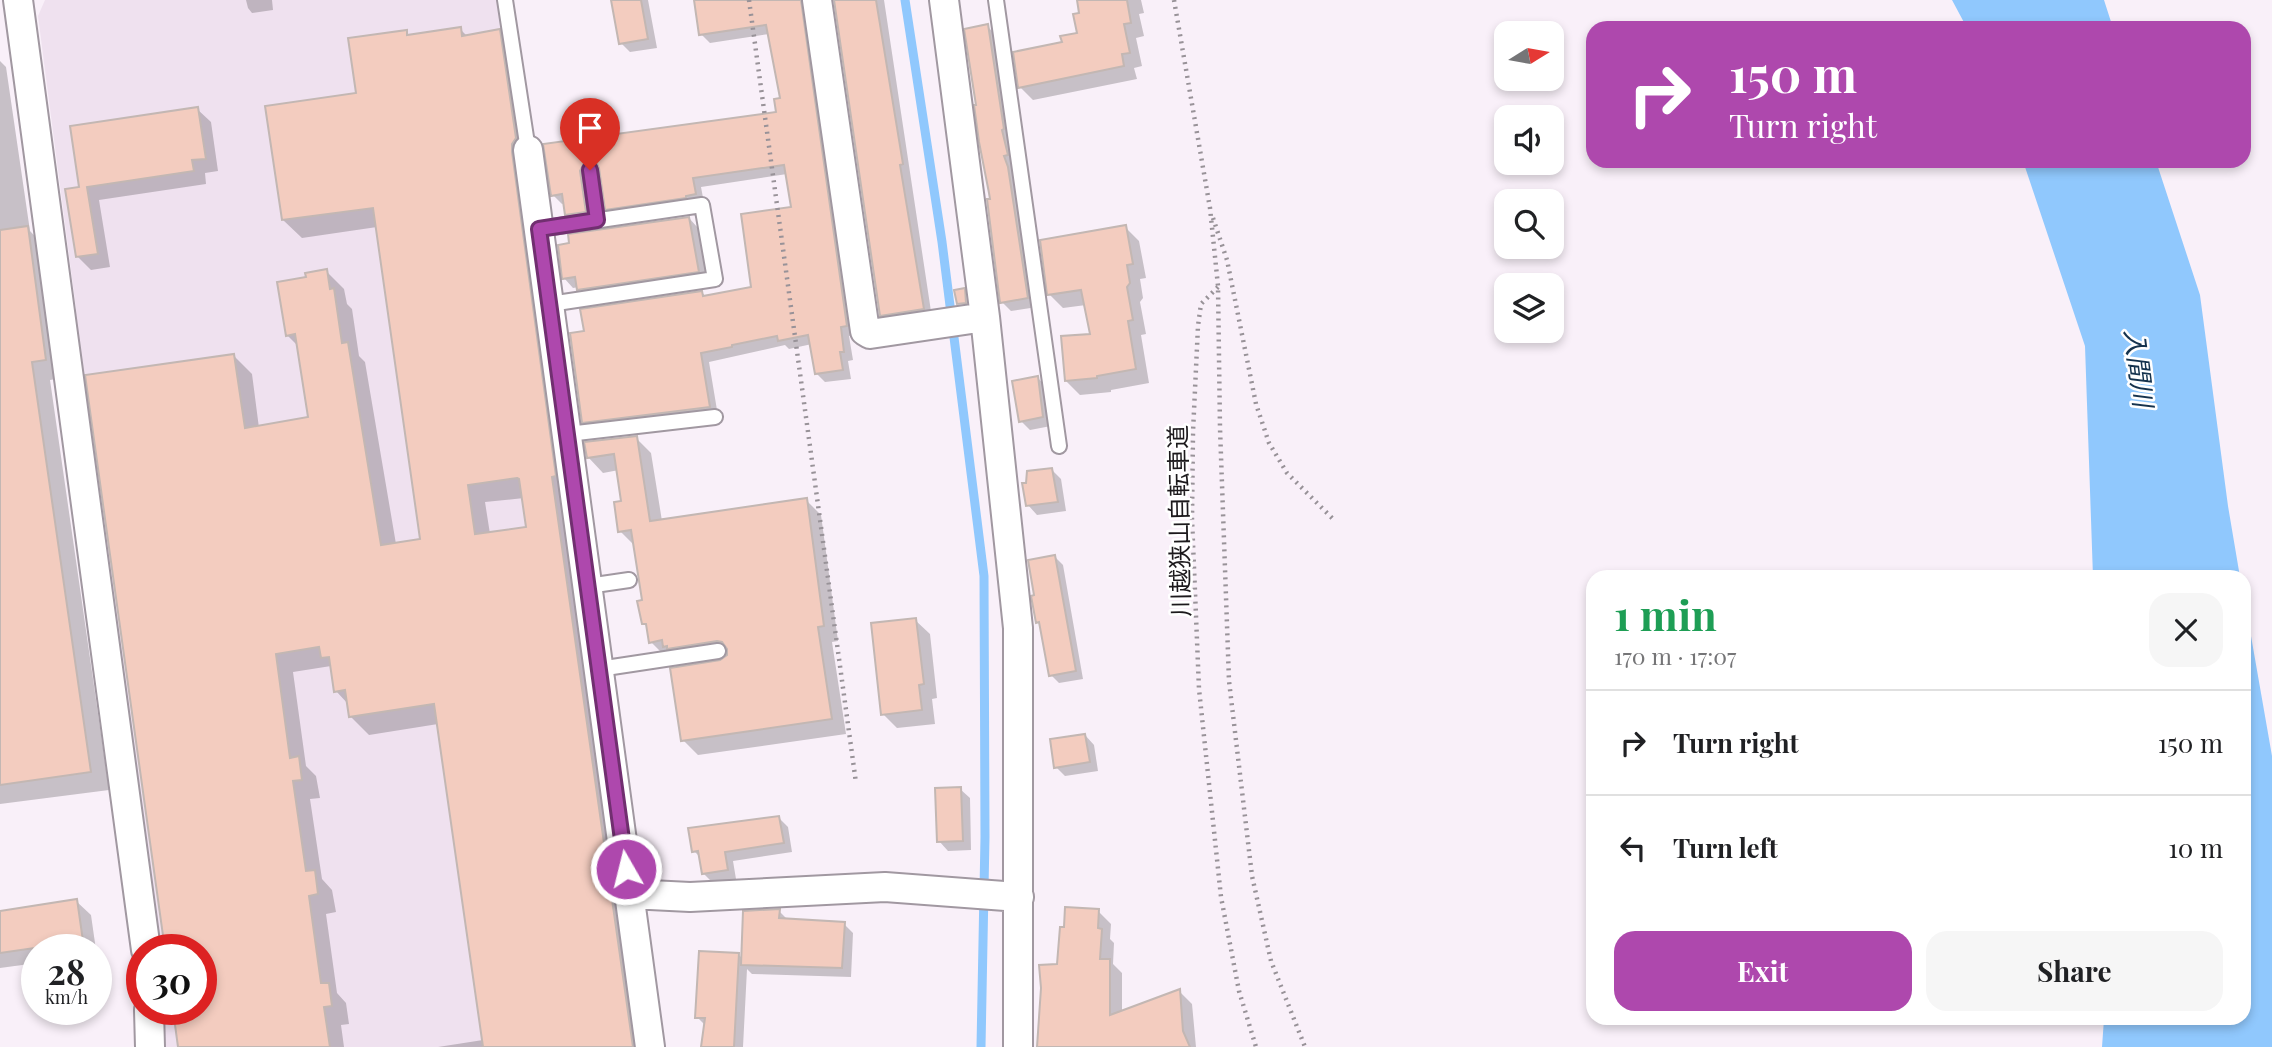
<!DOCTYPE html>
<html lang="en">
<head>
<meta charset="utf-8">
<style>
	body { margin:0; font-family:"Playfair Display","Noto Sans JP",serif; background:#f6f6f6; color:#202124; height:100vh; display:flex; flex-direction:column; font-size:26px; white-space:nowrap }
	* { box-sizing:border-box; margin:0 }
	p { font-size:23px; color:#757577 }
	.icon { flex:none; width:38px; height:38px; fill:none; stroke:currentColor; stroke-width:2; stroke-linecap:round; stroke-linejoin:round }
	.map { position:relative; flex:1; overflow:hidden }
	.panel { position:absolute; left:1586px; top:570px; width:665px; height:455px; display:flex; flex-direction:column; background:#fff; border-radius:21px; box-shadow:0 4px 10px #0003 }
	.panel>* { flex:none }
	.guide { position:absolute; left:1586px; top:21px; width:665px; height:147px; border-radius:21px; box-shadow:0 4px 10px #0003; background:#ae48ad; color:#fff; overflow:hidden }
	.needle { width:46px; rotate:79deg }
	.controls { position:absolute; left:1494px; top:21px; display:grid; gap:14px }
	.controls a { display:grid; place-items:center; width:70px; height:70px; border-radius:14px; background:#fff; box-shadow:0 4px 10px #0003; font-size:35px }
	.speed { position:absolute; left:21px; top:934px; display:flex; gap:14px; font-size:35px; font-weight:700; text-align:center }
	.speed>* { display:grid; place-content:center; width:91px; height:91px; border-radius:50%; background:#fff; box-shadow:0 4px 10px #0003; line-height:1 }
	.speed small { font-size:18px; font-weight:400 }
	.speed .limit { border:10px solid #d22; background:#fff; color:#111 }
	.pin { position:absolute; display:grid; place-items:center; width:60px; height:60px; color:#fff; margin:-72px -30px; border-radius:50% 50% 50% 0; rotate:-45deg; box-shadow:0 0 7px #0007 }
	.pin .icon { rotate:45deg }
	.me { position:absolute; width:77px; margin:-38px; rotate:352deg; stroke-linejoin:round; filter:drop-shadow(0 0 5px #0008) }
	.turn { display:flex; align-items:center; gap:24px; height:147px; padding:0 28px; font-size:32px }
	.turn .icon { width:91px; height:91px; stroke-width:2.5 }
	.turn b { display:block; font-size:49px; line-height:60px }
	.round { display:grid; place-items:center; flex:none; width:74px; height:74px; border-radius:21px; background:#f6f6f6 }
	.head { display:flex; align-items:center; justify-content:space-between; height:119px; padding:0 28px }
	h1 { font-size:42px; font-weight:700; line-height:52px; color:#1e9e55 }
	.action { display:flex; gap:14px; margin-top:auto; padding:14px 28px }
	.action a { flex:1; height:80px; border-radius:21px; background:#ae48ad; color:#fff; font-size:28px; font-weight:700; line-height:80px; text-align:center }
	.action a+a { background:#f6f6f6; color:#202124 }
	ul { padding:0; list-style:none }
	li { display:flex; align-items:center; gap:21px; height:105px; padding:0 28px; border-top:2px solid #e0e0e0 }
	li div { flex:1 }
	li b { display:block; font-size:26px }
	li em { font-style:normal }
	.map>svg:first-child { display:block }
	.built { fill:#efe1ef }
	.water { fill:#90c8fd }
	.shadow { fill:#0003; fill-rule:evenodd }
	.lines { fill:none; stroke-linecap:round; stroke-linejoin:round }
	.stream { stroke:#90c8fd; stroke-width:9 }
	.building { fill:#f3ccbf; stroke:#c3b7b3; stroke-width:2; fill-rule:evenodd }
	.service-casing { stroke:#a198a1; stroke-width:18 }
	.minor-casing { stroke:#a198a1; stroke-width:32 }
	.path { stroke:#989298; stroke-width:4.5; stroke-dasharray:2 5; stroke-linecap:butt }
	.service { stroke:#fff; stroke-width:14 }
	.minor { stroke:#fff; stroke-width:28 }
	.route-casing { stroke:#712f70; stroke-width:18 }
	.route { stroke:#ae48ad; stroke-width:12 }
	.labels { text-anchor:middle; dominant-baseline:central; stroke-width:5; stroke-linejoin:round; paint-order:stroke }
	.street-label { font-size:24px; fill:#1c191c; stroke:#fff }
	.water-label { font-size:26px; font-style:italic; fill:#15334e; stroke:#fff }
</style>
</head>
<body>
<div class="map">
<svg width="2272" height="1047" viewBox="0 0 2272 1047">
	<rect width="100%" height="100%" fill="#f9f0f9"/>
	<path class="built" d="M45 0H498L531 218 641 1047H159V1010H201V950H159L70 311 76 309 38 16Z"/>
	<path class="water" d="M1952 0H2104L2113 28H1967Z
		M2023 161H2156L2200 295 2228 506 2240 577H2093L2085 346Z
		M2244 596 2272 756V1047H2102L2104 1019 2244 1018Z"/>
	<path class="shadow" d="M246 0H272L273 10 252 13 248 8Z
		M613 0H648L657 48 630 52 621 43Z
		M695 0H813L856 335 849 336 853 360 848 361 851 379 825 382 816 373 812 344 789 349 785 345 709 362 718 416 593 431 584 422 586 332 702 293 706 297 753 289 793 209 787 174 701 187 704 203 616 218 607 209 601 170 598 169 592 172 594 221 576 224 567 215 565 203 562 204 553 195 545 145 778 114 782 99 769 34 710 43 701 34Z
		M836 0H884L932 318 890 324 881 315Z
		M1078 0H1141L1144 13 1139 14 1144 36 1136 38 1142 66 1134 68 1137 79 1033 100 1020 87 1064 44 1079 34 1081 14Z
		M987 26 997 36 1016 164H1012L1016 177 1037 307 1011 311 1002 302 992 200Z
		M460 29 468 37 499 31 517 50 649 1047H438L483 1040 438 724 369 735 351 717 349 705 336 691 331 666 293 672 306 766 316 776 320 798 310 799 322 879 332 890 336 912 326 914 337 993 346 1003 349 1024 341 1025 344 1047H180L175 1010H201V950H167L87 377 234 356 252 374 259 428 310 418 298 346 287 335 308 279 326 271 344 289 347 304 352 309 359 356 365 362 396 544 422 540 377 227 302 238 283 220 358 95 406 32 410 36ZM524 498 528 528 490 534 485 502Z
		M0 61 6 67 30 231 45 247 63 378 50 380 109 790 0 804Z
		M197 109 211 122 218 171 205 173 206 184 99 200 110 267 91 270 77 256 81 188Z
		M689 218 698 228 707 281 588 299 579 287 573 288 564 278Z
		M1125 227 1139 241 1146 278 1140 279 1143 298 1140 302 1146 334 1141 335 1149 383 1111 390V392L1080 395 1066 381 1092 336 1086 305 1063 308 1049 294Z
		M1038 378 1047 388 1051 426 1030 430 1021 421Z
		M636 438 651 453 662 521 806 500 821 515 838 641 832 642 846 734 698 755 683 740 721 662 727 657 684 663 666 657 651 642 648 628 644 623V602L635 546 620 531 623 502 619 470 603 473 588 457Z
		M1051 469 1061 479 1066 511 1037 515 1028 505Z
		M1055 557 1063 565 1083 679 1059 683 1051 675 1033 597Z
		M915 620 930 634 937 698 932 699 935 724 897 728 883 714Z
		M1085 735 1094 745 1098 771 1065 776 1056 767Z
		M960 789 970 798 971 850 948 851 939 841Z
		M779 818 788 827 792 852 733 861 736 879 713 883 703 873 701 858 694 851Z
		M76 901 91 915 96 950H37V963L0 968V912Z
		M779 911 789 921 844 924 853 933 851 977 752 974 747 969 743 1047H746H703L706 1026 697 1017 738 954 743 959Z
		M1098 911 1111 924 1110 939 1114 943 1113 964 1122 973V1013L1179 991 1192 1004 1196 1047H1038L1058 965Z"/>
	<g class="lines">
		<path class="stream" d="M905 0 942 242 984 576 985 837 981 1047"/>
	</g>
	<path class="building" d="M611 0H641L648 39 619 44Z
		M694 0H801L847 326 841 327 844 352H840L843 370 815 374 808 335 778 341 777 336 732 345V347L701 353 710 407 582 423 570 333 584 331 580 309 702 291 703 296 751 287 741 214 791 207 784 165 693 178 696 194 686 196V198L605 210 599 168 597 164 589 160 584 163 580 171 586 212 565 215 562 194 551 196 543 144 776 112 774 99 780 98 766 25 699 35Z
		M834 0H876L903 164 900 165 924 309 880 316Z
		M1077 0H1127L1131 23 1124 24 1130 53 1122 54 1124 66 1018 88 1013 52 1062 42 1060 36 1077 33 1073 14 1079 13Z
		M988 24 1004 129 1002 130 1008 155 1004 156 1008 167 1028 298 1000 303 987 199H990L989 193 979 142 974 105H976L964 29Z
		M461 27 462 36 500 29 516 138 512 144V152L556 476 552 477 633 1047H483L434 704 349 717 345 690 334 692 329 657 321 658 319 647 276 654 290 758 299 756 302 780 293 781 306 871 315 870 318 894 309 896 321 983H329L332 1006 324 1007 330 1047H178L173 1010H201V950H165L85 375 234 354 245 428 308 417 295 334 286 336 277 282 306 277 305 273 327 269 330 289 334 288 342 343 348 342 381 545 420 539 373 208 282 220 265 106 356 93 348 38 407 30V35ZM517 478 519 479 526 527 475 534 468 485Z
		M198 107 206 159 192 160 194 171 87 187 98 254 76 257 65 189 79 187 70 126Z
		M689 217 699 272 577 290 575 277 562 279 558 245 569 243 568 234Z
		M1126 225 1133 264 1127 265 1130 283 1127 287 1133 320 1128 321 1136 369 1097 376V378L1065 381 1061 336 1090 334 1081 290 1047 295 1040 240Z
		M28 226 46 360 32 362 91 772 0 785V230Z
		M965 288 966 303 957 304 954 290Z
		M1038 376 1043 417 1019 422 1012 381Z
		M637 436 650 521 807 498 824 626 818 627 832 719 681 741 670 668 720 660 727 655V649L722 642 717 641 667 649V646L663 647 662 640 649 643 646 624H642L637 601 642 600 631 530 618 532 614 502 621 501 614 454 587 458 584 442Z
		M1052 468 1058 502 1026 506 1022 483H1026L1027 471Z
		M1055 555 1076 671 1049 676 1039 622 1036 623 1031 596 1034 595 1028 560Z
		M916 618 924 684 919 685 922 710 881 715 871 623Z
		M1085 734 1090 762 1054 768 1050 739Z
		M961 787 963 841 937 842 935 788Z
		M779 816 784 843 725 852 728 870 702 874 698 851 692 852 688 828Z
		M77 899 83 941 0 953V911Z
		M1065 907 1099 909 1098 928 1102 929 1100 959H1110V1015L1180 989 1183 1031 1190 1047H1037L1041 988 1039 965 1057 964 1060 927H1064Z
		M780 909 779 918 845 922 842 968 741 965 743 911Z
		M699 951 739 953 734 1047H701L705 1018H695Z"/>
	<g class="lines">
		<defs>
			<path id="service" d="M505 0 528 150
				M996 0 1059 446
				M590 170 597 220
				M539 229 702 205 715 279 550 304
				M568 434 715 417
				M588 586 629 580
				M599 669 718 651"/>
			<path id="minor" d="M18 0 146 950
				M817 0 865 331 870 334 985 317
				M944 0 985 317 1018 628V1047
				M528 150 650 1047
				M630 894 690 897 885 887 1019 897
				M149 1010 150 1047"/>
		</defs>
		<use href="#service" class="service-casing"/>
		<use href="#minor" class="minor-casing"/>
		<path class="path" d="M749 0 856 783
			M1174 0 1210 208 1218 286 1220 428 1229 681 1252 876 1271 961 1305 1047
			M1213 218 1227 260 1256 404 1269 443 1287 473 1335 521
			M1218 287 1201 304 1198 326 1193 432 1192 519 1199 689 1221 897 1239 991 1256 1047"/>
		<use href="#service" class="service"/>
		<use href="#minor" class="minor"/>
	</g>
	<g class="lines">
		<defs>
			<path id="route" d="M590 170 597 220 539 229 626 869"/>
		</defs>
		<use href="#route" class="route-casing"/>
		<use href="#route" class="route"/>
	</g>
	<g class="labels">
		<g class="street-label">
			<text transform="translate(1178 521) rotate(-91)">川越狭山自転車道</text>
		</g>
		<g class="water-label">
			<text transform="translate(2140 368) rotate(83)">入間川</text>
		</g>
	</g>
</svg>
<div class="controls">
<a><svg class="needle" viewBox="-14 -14 28 28"><path d="M0-13l5 13h-10z" fill="#e53935"/><path d="M0 13l5-13h-10z" fill="#757577"/></svg></a>
<a><svg class="icon" aria-label="sound" viewBox="0 0 24 24"><path d="M4 9h4l5-4v14l-5-4H4zM17 9q2 3 0 6"/></svg></a>
<a><svg class="icon" aria-label="search" viewBox="0 0 24 24"><circle cx="10" cy="10" r="6"/><path d="M15 15l6 6"/></svg></a>
<a><svg class="icon" aria-label="layers" viewBox="0 0 24 24"><path d="M12 4l9 5-9 5-9-5zM3 14l9 5 9-5"/></svg></a>
</div>
<div class="speed"><div>28<small>km/h</small></div><div class="limit">30</div></div>
<div class="pin" style="left:590px;top:170px;background:#d93025"><svg class="icon" aria-label="arrive" viewBox="0 0 24 24"><path d="M6 21V4h12l-3 4 3 4H6"/></svg></div>
<svg class="me" style="left:626px;top:869px" viewBox="-20 -20 40 40"><circle r="17" fill="#ae48ad" stroke="#fff" stroke-width="3"/><path d="M0-11L8 9 0 5-8 9z" fill="#fff"/></svg>
<div class="guide">
<div class="turn"><svg class="icon" aria-label="right" viewBox="0 0 24 24"><path d="M7 20v-9h11M14 6l5 5-5 5"/></svg><div><b>150 m</b>Turn right</div></div>
</div>
<section class="panel">
<div class="head"><div><h1>1 min</h1><p>170 m · 17:07</p></div><a class="round"><svg class="icon" aria-label="close" viewBox="0 0 24 24"><path d="M6 6l12 12M18 6L6 18"/></svg></a></div>
<ul>
<li><svg class="icon" aria-label="right" viewBox="0 0 24 24"><path d="M7 20v-9h11M14 6l5 5-5 5"/></svg><div><b>Turn right</b></div><em>150 m</em></li>
<li><svg class="icon" aria-label="left" viewBox="0 0 24 24"><path d="M17 20v-9H6M10 6l-5 5 5 5"/></svg><div><b>Turn left</b></div><em>10 m</em></li>
</ul>
<div class="action"><a>Exit</a><a>Share</a></div>
</section>
</div>
</body>
</html>
